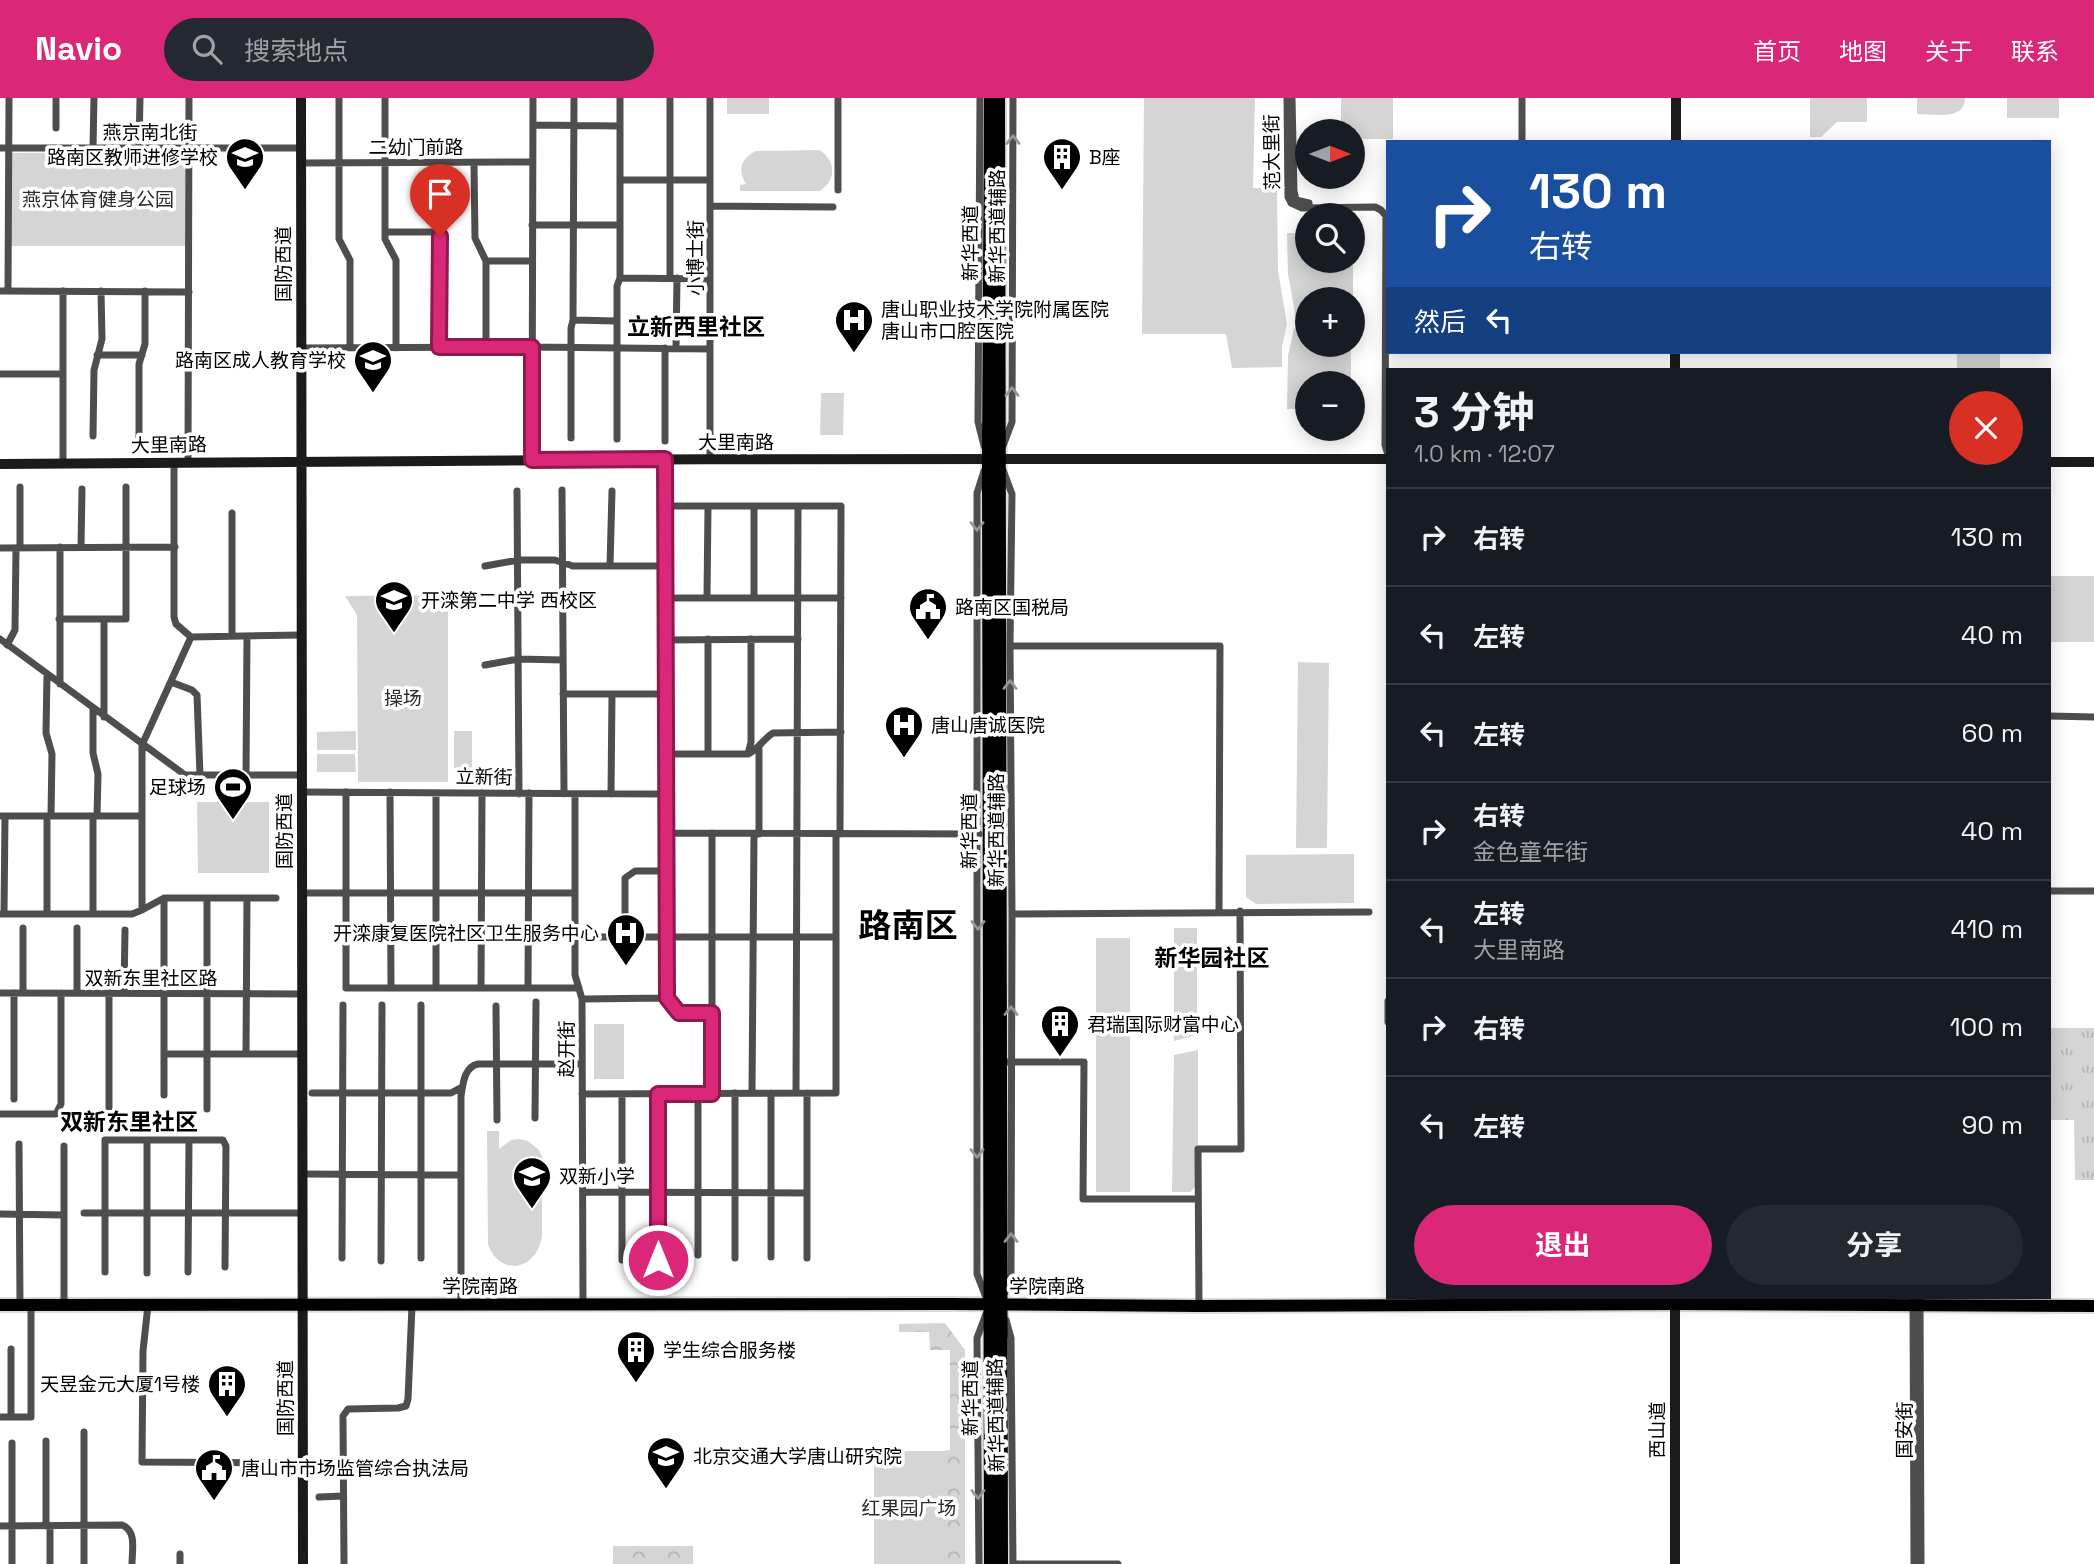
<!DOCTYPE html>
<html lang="zh">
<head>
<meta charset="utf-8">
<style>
	body { margin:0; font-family:"Space Grotesk","Noto Sans SC",sans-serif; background:#242831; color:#f1f3f6; height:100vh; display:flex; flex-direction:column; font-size:26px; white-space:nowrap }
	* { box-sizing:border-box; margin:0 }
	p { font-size:23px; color:#9ea1a6 }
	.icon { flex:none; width:38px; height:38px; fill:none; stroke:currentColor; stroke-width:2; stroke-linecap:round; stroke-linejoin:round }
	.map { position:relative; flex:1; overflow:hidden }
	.side { position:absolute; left:1386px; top:270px; width:665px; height:931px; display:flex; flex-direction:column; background:#171b24; border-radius:0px; box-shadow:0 4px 18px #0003 }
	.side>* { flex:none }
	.hud { position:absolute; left:1386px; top:42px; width:665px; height:214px; border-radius:0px; box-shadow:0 4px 18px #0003; background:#1a4fa0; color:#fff; overflow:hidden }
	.needle { width:46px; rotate:90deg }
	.fabs { position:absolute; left:1295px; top:21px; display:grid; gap:14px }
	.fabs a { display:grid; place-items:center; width:70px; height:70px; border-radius:50%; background:#171b24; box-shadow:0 4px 18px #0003; font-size:35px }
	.pin { position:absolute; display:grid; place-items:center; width:60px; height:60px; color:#fff; margin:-72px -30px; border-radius:50% 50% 50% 0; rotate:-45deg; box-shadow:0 0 7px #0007 }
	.pin .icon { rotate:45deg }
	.me { position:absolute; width:77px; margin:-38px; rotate:0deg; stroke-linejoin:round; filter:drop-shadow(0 0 5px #0008) }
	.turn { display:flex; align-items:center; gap:24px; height:147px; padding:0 28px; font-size:32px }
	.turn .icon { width:91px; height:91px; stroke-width:2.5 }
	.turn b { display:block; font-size:49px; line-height:60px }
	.then { display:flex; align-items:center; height:66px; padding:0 28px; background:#0003; gap:14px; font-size:26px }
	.round { display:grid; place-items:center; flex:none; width:74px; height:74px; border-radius:37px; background:#242831 }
	.overview { display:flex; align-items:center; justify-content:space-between; height:119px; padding:0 28px }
	h1 { font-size:42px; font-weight:700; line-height:52px }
	.primary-button { display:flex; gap:14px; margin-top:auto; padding:14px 28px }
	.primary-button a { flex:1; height:80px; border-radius:42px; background:#db2777; color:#fff; font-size:28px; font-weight:700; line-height:80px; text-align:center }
	.primary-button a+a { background:#242831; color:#f1f3f6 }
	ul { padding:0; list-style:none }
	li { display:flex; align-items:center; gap:21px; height:98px; padding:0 28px; border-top:2px solid #363941 }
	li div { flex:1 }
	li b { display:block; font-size:26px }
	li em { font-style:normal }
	header { display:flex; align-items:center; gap:42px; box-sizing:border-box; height:98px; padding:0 35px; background:#db2777; color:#fff }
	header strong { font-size:33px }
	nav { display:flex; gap:38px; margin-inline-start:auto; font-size:24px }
	.search { width:490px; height:63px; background:#242831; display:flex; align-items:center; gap:18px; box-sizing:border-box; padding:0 24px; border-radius:38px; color:#9ea1a6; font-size:26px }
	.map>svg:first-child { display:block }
	.grass { fill:url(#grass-tufts) }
	.forest { fill:url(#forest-crowns) }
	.green { fill:#d5d5d5 }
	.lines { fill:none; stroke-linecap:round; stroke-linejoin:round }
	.primary-casing { stroke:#dbdbdb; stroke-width:16 }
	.street { stroke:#4e4e4e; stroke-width:7 }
	.secondary { stroke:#1b1b1b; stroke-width:10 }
	.primary { stroke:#000; stroke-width:12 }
	.oneway { stroke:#959595 }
	.route-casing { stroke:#8e194d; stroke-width:18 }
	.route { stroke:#db2777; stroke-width:12 }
	.labels { text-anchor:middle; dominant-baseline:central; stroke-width:7; stroke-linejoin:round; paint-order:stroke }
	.street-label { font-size:19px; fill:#000; stroke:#fff }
	.poi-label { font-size:19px; fill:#000; stroke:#fff; text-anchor:start }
	.park-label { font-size:19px; fill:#2c2c2c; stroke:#fff }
	.quarter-label { font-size:23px; font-weight:bold; fill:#000; stroke:#fff }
	.town-label { font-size:33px; font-weight:bold; fill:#000; stroke:#fff }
</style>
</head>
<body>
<header>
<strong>Navio</strong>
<div class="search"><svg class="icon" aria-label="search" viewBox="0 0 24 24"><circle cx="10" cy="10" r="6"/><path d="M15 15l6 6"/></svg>搜索地点</div>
<nav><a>首页</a><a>地图</a><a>关于</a><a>联系</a></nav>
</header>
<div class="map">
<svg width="2094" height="1466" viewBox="0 0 2094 1466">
	<defs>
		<pattern id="grass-tufts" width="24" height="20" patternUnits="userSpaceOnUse" patternTransform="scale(1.75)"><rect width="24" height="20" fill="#d5d5d5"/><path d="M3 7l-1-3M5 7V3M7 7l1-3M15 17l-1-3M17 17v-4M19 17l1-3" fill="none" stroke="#b5b5b5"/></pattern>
		<pattern id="forest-crowns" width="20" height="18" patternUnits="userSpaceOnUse" patternTransform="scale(1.75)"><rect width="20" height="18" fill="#d5d5d5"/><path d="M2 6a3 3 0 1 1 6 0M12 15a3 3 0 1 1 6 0" fill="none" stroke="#b5b5b5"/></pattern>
	</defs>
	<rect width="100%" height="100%" fill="#fff"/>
	<path class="grass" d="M2049 930H2094V1082H2075L2074 1022H2049Z"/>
	<path class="forest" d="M945 1225 965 1252V1466H944V1353L950 1352V1252H930L929 1234H899V1226Z
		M613 1448H693V1466H613Z"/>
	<path class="green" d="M727 0H769V16H727Z
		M1144 0H1255L1253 90 1277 91 1278 173 1287 226 1282 249V269L1232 270 1226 236H1142Z
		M1341 0H1393V41H1353V33H1341Z
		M1810 0H1867V24H1837L1821 39H1810Z
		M1917 0H1965C1965 23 1934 16 1917 16Z
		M2007 0H2059V20H2007Z
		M819 52C836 62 837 82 820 93H740V87L746 86C737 72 741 60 756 53Z
		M185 54V148H11V55Z
		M1287 135H1307V163H1353V135V231V201H1307V231L1296 221 1288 176Z
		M1294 230 1307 239V247H1351V285H1307V311H1287L1288 258Z
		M1957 254H2000V271H1957Z
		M821 295H844L843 337H820Z
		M2049 478H2094V544H2049Z
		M448 497V684H358L357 517 345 498Z
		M1298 564 1329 565 1327 750H1296Z
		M356 633V652H317V634Z
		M454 633H472V671H454Z
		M317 656H355L356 674H317Z
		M197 704H269V775H198Z
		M1354 756V805L1256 806 1246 799V757Z
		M1174 830H1197V937L1174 943Z
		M1096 840H1130V1094H1096Z
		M594 926H624V981H594Z
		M1198 952V1086L1190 1094H1172L1174 957Z
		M487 1033H499V1051L511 1042 520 1041 528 1043 539 1052 542 1059V1138C537 1173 499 1179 488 1146Z
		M874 1353H944V1466H874Z"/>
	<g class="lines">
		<defs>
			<path id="primary" d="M999 0 1002 1466
				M0 1207 950 1206 1199 1208 1675 1206 2094 1208
				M990 1466 988 361 990 0"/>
		</defs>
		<use href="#primary" class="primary-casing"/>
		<path class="street" d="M56 0V30
			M339 0V141L350 162V250
			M385 0V141L396 162V250
			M574 0 573 222 616 223
			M670 0V180
			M838 0V92
			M980 0 978 324 984 348
			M1287 0 1288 99 1291 105 1302 110 1375 109 1381 112 1386 118 1385 347 1388 357
			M1292 0 1294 93 1296 102 1309 105
			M1522 0V44
			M533 27 620 28
			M0 50H301
			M93 50 94 0
			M139 50 140 0
			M301 65 532 64
			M474 65 475 140 486 163V249
			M620 82H710
			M710 108 833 109
			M532 127H620
			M385 134H435L440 138 439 249
			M486 163H532
			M620 180 710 181
			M0 193 189 194
			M8 193 9 0
			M63 193V363
			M301 250 532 249 710 251
			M665 250V343
			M676 250 677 180
			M97 257H142
			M0 276H63
			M93 338 94 272 102 241 101 193
			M139 339V266L145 246V193
			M571 340V230L573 222
			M617 341V188L620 180V0
			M1003 348 1012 324 1013 0
			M710 361V0
			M532 362 533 0
			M174 364V519L176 526 191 539
			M188 364 189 0
			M1003 372 1012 396 1010 548 1012 816 1011 1177 1005 1194
			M984 373 977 395V1176L987 1202
			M562 392 564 696
			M517 393 519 696
			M665 408H841L840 736
			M754 408V500
			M60 449V586
			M81 449 82 391
			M0 450 175 449
			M20 450V389
			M485 468 518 462H555L573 468H665
			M610 468 612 393
			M665 500H841
			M707 500 708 408
			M59 521H126V389
			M232 538V415
			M0 541 185 677H301
			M708 541V656
			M665 542 798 541
			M7 547 15 532 16 450
			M1010 548H1220L1219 813
			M485 567 518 561 563 562
			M47 576 46 635 52 656 51 718
			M171 584 192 592 197 597 200 677
			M563 596H665
			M93 611V655L98 676 97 718
			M2049 618 2094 619
			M104 619V521
			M666 656H748C760 650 763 641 773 635L841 634
			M748 656 751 644V541
			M246 677 247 538
			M301 694 666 696
			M346 694V890H579
			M390 694 391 890
			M436 695V890
			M575 696V877L582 901 583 1207
			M611 696 612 596
			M0 718H141
			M666 735 979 736
			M712 735V996
			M759 736V651
			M2049 793H2094
			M302 795H575
			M142 812 164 800H276
			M0 816H132L142 812V647L191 539 301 537
			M4 816 5 718
			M47 816V718
			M93 816V718
			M1012 816 1369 814
			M575 839H836
			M625 839V780L635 773H666
			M481 890 482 695
			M528 890 529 695
			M0 895 303 896
			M14 895V1001
			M23 895V830
			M77 895V830
			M109 895V1018
			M124 895 125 832
			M667 900 679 915H712
			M582 901 667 900 665 361
			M1388 903V924
			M421 907V1160
			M496 908 497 1022
			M164 956H303
			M246 956 247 800
			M1007 964H1084L1083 1101H1198
			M312 995H451L462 989
			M735 995V1160
			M752 995 754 736
			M796 995 798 408
			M582 996 836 995V736
			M658 996V1162
			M698 996V1157
			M164 997V800
			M207 1011V800
			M0 1016H56L61 1006V895
			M535 1020 536 904
			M19 1046 20 1208
			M64 1048V1208
			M303 1076 461 1077
			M583 1094 807 1095V995
			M84 1115H303
			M0 1116 64 1117
			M771 1159V995
			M342 1160 343 907
			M807 1160V1095
			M622 1162V996
			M381 1163 382 907
			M105 1174V1042H223L226 1048 225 1169
			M188 1174 189 1042
			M147 1175V1042
			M1913 1199 1914 1466
			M1920 1199 1921 1466
			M148 1207 143 1253 142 1364 303 1365
			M461 1207V998C463 986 464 969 478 966H582
			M1199 1208 1198 1051H1241L1240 813
			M1006 1222 1011 1240 1013 1466
			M11 1251V1319
			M0 1319H31V1208
			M319 1399 343 1398
			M0 1428 122 1427C137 1433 132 1452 132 1466
			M46 1428V1343
			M180 1456V1466
			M12 1466V1345
			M50 1466V1428
			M84 1466V1334
			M344 1466 343 1318 348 1311 398 1310 406 1308 408 1301 412 1208
			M979 1466 977 1240 986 1216
			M1013 1466H1118"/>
		<path class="secondary" d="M301 0 303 1466
			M1676 44V0
			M1675 271V254
			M2049 364H2094
			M0 366C463 362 925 359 1388 361
			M1675 1199V1466"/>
		<use href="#primary" class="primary"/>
	</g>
	<defs><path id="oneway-chevron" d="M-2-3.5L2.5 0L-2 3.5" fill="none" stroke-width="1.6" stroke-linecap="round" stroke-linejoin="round" transform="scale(1.75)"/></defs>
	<g class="oneway">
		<use href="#oneway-chevron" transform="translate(1013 42) rotate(-90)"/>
		<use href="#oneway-chevron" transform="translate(1012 294) rotate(-90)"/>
		<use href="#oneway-chevron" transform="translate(977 428) rotate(90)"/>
		<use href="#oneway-chevron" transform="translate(1010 587) rotate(-90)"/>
		<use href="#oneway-chevron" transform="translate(978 827) rotate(90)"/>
		<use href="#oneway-chevron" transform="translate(1011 913) rotate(-90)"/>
		<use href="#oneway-chevron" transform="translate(977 1055) rotate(90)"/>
		<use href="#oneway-chevron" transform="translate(1011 1140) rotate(-90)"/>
		<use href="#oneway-chevron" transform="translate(978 1396) rotate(90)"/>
	</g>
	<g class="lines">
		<defs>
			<path id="route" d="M440 138 439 249H532V362L665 361 667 900 679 915H712V996H658V1162"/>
		</defs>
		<use href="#route" class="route-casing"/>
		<use href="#route" class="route"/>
	</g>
	<defs>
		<symbol id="university-pin" viewBox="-11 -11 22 30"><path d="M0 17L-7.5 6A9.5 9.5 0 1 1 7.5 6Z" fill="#000" stroke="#fff"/><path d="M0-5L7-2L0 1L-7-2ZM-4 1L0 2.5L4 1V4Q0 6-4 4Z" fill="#fff"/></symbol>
		<symbol id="building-pin" viewBox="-11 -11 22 30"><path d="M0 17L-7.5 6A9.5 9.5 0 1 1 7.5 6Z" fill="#000" stroke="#fff"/><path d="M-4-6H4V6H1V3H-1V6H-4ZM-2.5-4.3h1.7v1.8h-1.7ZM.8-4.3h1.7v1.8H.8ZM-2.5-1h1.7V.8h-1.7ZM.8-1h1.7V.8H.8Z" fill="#fff"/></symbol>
		<symbol id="hospital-pin" viewBox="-11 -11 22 30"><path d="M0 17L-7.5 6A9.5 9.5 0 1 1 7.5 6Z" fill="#000" stroke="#fff"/><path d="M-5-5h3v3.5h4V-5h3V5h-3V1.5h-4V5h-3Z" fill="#fff"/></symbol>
		<symbol id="school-pin" viewBox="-11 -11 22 30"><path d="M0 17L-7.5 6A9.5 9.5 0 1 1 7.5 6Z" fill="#000" stroke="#fff"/><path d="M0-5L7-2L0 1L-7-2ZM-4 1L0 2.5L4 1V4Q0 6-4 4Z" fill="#fff"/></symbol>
		<symbol id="civic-pin" viewBox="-11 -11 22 30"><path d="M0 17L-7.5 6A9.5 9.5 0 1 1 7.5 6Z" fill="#000" stroke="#fff"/><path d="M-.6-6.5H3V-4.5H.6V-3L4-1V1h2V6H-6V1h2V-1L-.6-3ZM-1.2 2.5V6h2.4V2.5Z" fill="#fff"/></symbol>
		<symbol id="stadium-pin" viewBox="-11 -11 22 30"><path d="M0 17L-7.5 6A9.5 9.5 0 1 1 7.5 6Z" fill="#000" stroke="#fff"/><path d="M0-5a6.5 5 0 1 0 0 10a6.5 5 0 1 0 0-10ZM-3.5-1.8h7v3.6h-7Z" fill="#fff"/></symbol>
	</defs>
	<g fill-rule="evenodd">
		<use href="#university-pin" x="223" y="37" width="44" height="60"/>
		<use href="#building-pin" x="1040" y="37" width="44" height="60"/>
		<use href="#hospital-pin" x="832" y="200" width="44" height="60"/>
		<use href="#school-pin" x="351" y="240" width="44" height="60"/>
		<use href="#school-pin" x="372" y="480" width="44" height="60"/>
		<use href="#civic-pin" x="906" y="487" width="44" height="60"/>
		<use href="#hospital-pin" x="882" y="605" width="44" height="60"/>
		<use href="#stadium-pin" x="211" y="667" width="44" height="60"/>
		<use href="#hospital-pin" x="604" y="813" width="44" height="60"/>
		<use href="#building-pin" x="1038" y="904" width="44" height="60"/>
		<use href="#school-pin" x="510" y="1056" width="44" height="60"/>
		<use href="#building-pin" x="614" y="1230" width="44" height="60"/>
		<use href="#building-pin" x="205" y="1264" width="44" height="60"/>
		<use href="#university-pin" x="644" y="1336" width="44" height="60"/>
		<use href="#civic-pin" x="192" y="1348" width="44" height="60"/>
	</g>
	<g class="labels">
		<g class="street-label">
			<text x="150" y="34">燕京南北街</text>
			<text x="416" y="49">二幼门前路</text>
			<text transform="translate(1272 54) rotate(-91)">范大里街</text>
			<text transform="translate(997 128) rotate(-90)">新华西道辅路</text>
			<text transform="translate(970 145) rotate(-90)">新华西道</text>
			<text transform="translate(695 160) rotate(-90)">小博士街</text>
			<text transform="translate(283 166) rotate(-90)">国防西道</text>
			<text x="736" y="344">大里南路</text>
			<text transform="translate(169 347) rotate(-1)">大里南路</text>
			<text transform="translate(484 679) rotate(1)">立新街</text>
			<text transform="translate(996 732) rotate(-90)">新华西道辅路</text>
			<text transform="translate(284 733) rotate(-90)">国防西道</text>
			<text transform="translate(969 733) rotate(-90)">新华西道</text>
			<text x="151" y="880">双新东里社区路</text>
			<text transform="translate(566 951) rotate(-90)">赵开街</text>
			<text x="480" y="1188">学院南路</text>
			<text x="1047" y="1188">学院南路</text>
			<text transform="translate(285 1300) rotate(-90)">国防西道</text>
			<text transform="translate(970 1300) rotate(-90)">新华西道</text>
			<text transform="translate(996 1317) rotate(-91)">新华西道辅路</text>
			<text transform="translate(1657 1332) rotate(-90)">西山道</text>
			<text transform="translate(1904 1332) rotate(-90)">国安街</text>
		</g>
		<g class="poi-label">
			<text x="218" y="59" text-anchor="end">路南区教师进修学校</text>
			<text x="1089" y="59">B座</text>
			<text x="881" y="211">唐山职业技术学院附属医院<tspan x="881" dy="22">唐山市口腔医院</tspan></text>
			<text x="346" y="262" text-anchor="end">路南区成人教育学校</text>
			<text x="421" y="502">开滦第二中学 西校区</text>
			<text x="955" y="509">路南区国税局</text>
			<text x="931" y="627">唐山唐诚医院</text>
			<text x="206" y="689" text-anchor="end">足球场</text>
			<text x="599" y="835" text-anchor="end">开滦康复医院社区卫生服务中心</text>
			<text x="1087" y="926">君瑞国际财富中心</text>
			<text x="559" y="1078">双新小学</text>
			<text x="663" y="1252">学生综合服务楼</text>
			<text x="200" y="1286" text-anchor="end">天昱金元大厦1号楼</text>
			<text x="693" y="1358">北京交通大学唐山研究院</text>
			<text x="241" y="1370">唐山市市场监管综合执法局</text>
		</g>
		<g class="park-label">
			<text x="98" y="101">燕京体育健身公园</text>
			<text x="403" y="600">操场</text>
			<text x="909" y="1410">红果园广场</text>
		</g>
		<g class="quarter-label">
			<text x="696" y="229">立新西里社区</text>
			<text x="1212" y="860">新华园社区</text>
			<text x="129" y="1024">双新东里社区</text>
		</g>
		<g class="town-label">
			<text x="908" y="828">路南区</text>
		</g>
	</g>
</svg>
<div class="fabs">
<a><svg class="needle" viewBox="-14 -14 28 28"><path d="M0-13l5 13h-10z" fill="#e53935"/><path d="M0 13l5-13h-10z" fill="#9ea1a6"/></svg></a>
<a><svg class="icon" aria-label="search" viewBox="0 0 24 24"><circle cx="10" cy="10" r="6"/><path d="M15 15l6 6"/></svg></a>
<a>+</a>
<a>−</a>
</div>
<div class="pin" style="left:440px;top:138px;background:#d93025"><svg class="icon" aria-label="arrive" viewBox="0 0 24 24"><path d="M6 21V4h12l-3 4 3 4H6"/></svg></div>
<svg class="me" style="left:658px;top:1162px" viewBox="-20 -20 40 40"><circle r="17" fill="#db2777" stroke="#fff" stroke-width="3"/><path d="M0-11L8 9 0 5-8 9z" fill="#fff"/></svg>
<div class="hud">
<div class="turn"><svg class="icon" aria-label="right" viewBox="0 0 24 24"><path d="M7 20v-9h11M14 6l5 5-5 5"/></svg><div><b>130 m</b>右转</div></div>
<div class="then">然后<svg class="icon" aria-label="left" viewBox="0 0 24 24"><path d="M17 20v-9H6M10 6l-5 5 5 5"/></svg></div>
</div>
<section class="side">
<div class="overview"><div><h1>3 分钟</h1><p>1.0 km · 12:07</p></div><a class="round" style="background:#d93025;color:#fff"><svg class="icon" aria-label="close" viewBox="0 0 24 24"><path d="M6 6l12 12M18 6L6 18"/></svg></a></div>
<ul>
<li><svg class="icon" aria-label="right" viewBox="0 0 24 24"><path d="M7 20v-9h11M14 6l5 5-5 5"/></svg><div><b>右转</b></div><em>130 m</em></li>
<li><svg class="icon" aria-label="left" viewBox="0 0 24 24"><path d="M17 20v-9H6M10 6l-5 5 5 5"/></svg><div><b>左转</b></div><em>40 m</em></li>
<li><svg class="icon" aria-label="left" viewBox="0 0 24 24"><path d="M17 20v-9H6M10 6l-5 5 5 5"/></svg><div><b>左转</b></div><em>60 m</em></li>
<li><svg class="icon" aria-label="right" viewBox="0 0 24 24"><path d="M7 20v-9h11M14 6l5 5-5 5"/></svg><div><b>右转</b><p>金色童年街</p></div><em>40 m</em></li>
<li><svg class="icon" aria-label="left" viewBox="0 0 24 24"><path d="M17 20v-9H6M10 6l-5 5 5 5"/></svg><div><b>左转</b><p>大里南路</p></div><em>410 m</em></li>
<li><svg class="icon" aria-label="right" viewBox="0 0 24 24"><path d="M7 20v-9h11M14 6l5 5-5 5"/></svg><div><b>右转</b></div><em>100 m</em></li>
<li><svg class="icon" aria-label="left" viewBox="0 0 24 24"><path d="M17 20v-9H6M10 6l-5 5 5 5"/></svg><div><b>左转</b></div><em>90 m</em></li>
</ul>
<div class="primary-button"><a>退出</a><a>分享</a></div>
</section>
</div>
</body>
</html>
